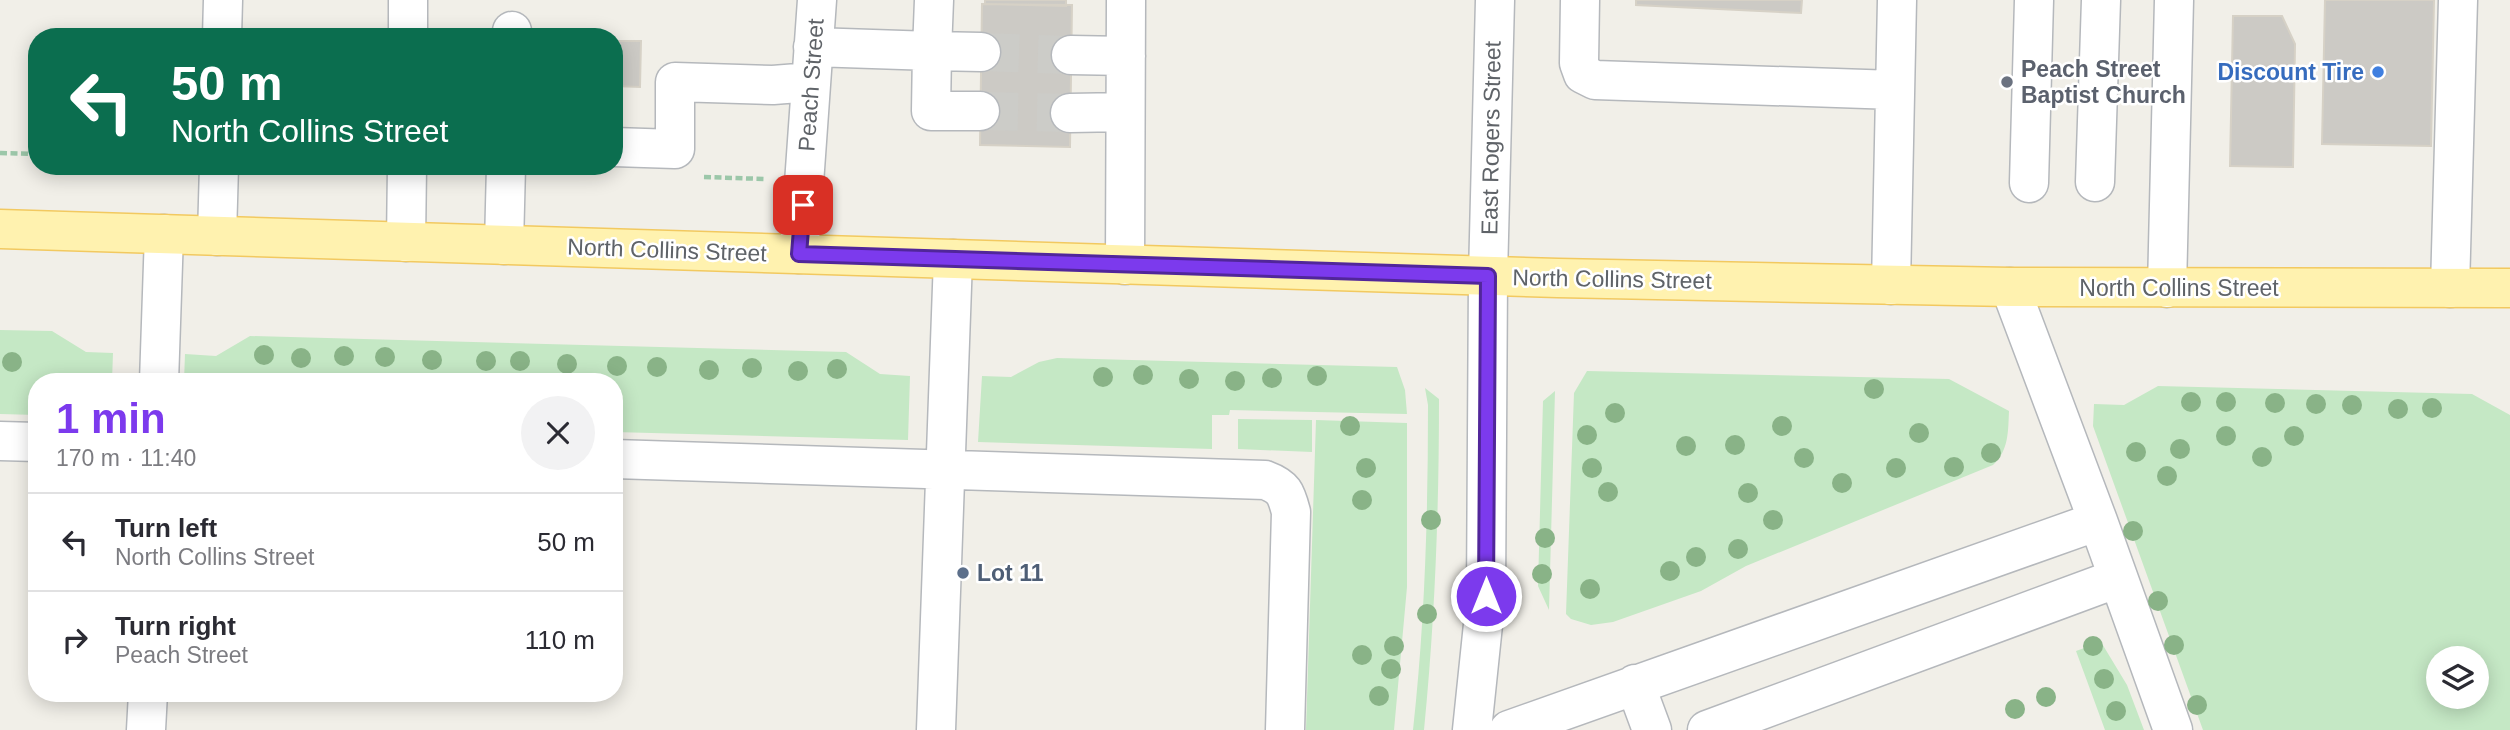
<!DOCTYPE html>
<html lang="en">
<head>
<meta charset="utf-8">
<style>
	body { margin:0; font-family:Helvetica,sans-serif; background:#f2f2f3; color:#2b2b33; height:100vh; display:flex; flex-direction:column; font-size:26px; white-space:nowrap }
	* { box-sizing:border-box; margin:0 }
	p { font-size:23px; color:#7c7c81 }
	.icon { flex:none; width:38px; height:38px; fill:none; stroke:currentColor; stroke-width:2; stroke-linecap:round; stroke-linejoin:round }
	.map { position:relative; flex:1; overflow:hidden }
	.sheet { position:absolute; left:28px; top:373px; width:595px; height:329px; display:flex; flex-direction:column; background:#fff; border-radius:28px; box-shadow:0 4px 18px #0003 }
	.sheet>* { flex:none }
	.hud { position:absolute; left:28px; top:28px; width:595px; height:147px; border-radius:28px; box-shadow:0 4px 18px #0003; background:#0b6e4f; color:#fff; overflow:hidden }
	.controls { position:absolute; left:2426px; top:646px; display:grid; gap:14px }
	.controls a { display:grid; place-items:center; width:63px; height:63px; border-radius:50%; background:#fff; box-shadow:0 4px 18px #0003; font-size:35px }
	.pin { position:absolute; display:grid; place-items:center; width:60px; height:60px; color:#fff; margin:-30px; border-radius:14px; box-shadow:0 4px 10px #0006 }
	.me { position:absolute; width:77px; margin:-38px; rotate:0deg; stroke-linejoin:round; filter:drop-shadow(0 0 5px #0008) }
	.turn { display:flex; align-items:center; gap:24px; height:147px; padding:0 28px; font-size:32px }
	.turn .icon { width:91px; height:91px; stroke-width:2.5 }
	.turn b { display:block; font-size:49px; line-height:60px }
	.round { display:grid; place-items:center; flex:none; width:74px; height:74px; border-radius:37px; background:#f2f2f3 }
	.headline { display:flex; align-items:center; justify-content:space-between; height:119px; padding:0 28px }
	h1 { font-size:42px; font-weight:800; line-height:52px; color:#7c3aed }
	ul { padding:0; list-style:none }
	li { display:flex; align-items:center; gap:21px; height:98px; padding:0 28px; border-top:2px solid #e1e1e2 }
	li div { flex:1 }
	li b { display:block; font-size:26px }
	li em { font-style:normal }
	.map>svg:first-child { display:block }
	.green { fill:#c5e8c5; fill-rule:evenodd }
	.building { fill:#cccac5; stroke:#d6d1c6; stroke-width:2 }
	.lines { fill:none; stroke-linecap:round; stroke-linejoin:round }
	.minor-tunnel { stroke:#ccccc8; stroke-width:38; stroke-dasharray:38 19; stroke-linecap:butt }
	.minor-casing { stroke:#b5b8bc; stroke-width:41 }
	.major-casing { stroke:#f2c960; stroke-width:41 }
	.path { stroke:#9cc7a9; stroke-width:4.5; stroke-dasharray:7 3.5; stroke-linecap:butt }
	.minor { stroke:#fff; stroke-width:38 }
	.major { stroke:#fff2af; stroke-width:38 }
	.tree { fill:#89b387 }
	.route-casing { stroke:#51269a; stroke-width:18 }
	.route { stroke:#7c3aed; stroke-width:12 }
	.shop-dot { fill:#3f7fe0; stroke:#fff; stroke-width:2.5 }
	.worship-dot { fill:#6b7280; stroke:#fff; stroke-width:2.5 }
	.service-dot { fill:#5c6f8a; stroke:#fff; stroke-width:2.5 }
	.labels { text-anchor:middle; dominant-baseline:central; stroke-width:5; stroke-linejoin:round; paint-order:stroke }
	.worship-label { font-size:23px; font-weight:bold; fill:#5b616d; stroke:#fff; text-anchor:start }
	.shop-label { font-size:23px; font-weight:bold; fill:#366cbe; stroke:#fff; text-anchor:end }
	.street-label { font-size:23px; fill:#5f6368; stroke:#fff }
	.service-label { font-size:23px; font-weight:bold; fill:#4e5e75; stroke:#fff; text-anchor:start }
</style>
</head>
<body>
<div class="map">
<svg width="2510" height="730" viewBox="0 0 2510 730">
	<rect width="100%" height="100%" fill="#f1efe8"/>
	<path class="green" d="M0 330 52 331 86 352 113 353 112 381 37 382V415L0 414Z
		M250 336 846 352 880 374 910 376 908 440 614 432V382L184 381 185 354 216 356Z
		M1057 358 1397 367 1405 390 1407 414 1230 410 1229 415H1212V449L978 442 982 376 1011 377 1039 362Z
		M1587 371 1949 379 2009 411C2008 432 2009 450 1993 465L1746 566 1701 591 1613 622 1591 625 1571 619 1566 614 1574 393Z
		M2158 386 2472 394 2510 415V730H2203L2093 426 2094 404 2124 405ZM2438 658H2476V696H2438Z
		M1425 388 1439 399C1439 510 1435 620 1424 730H1413C1425 622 1428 514 1428 405Z
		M1555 391 1549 610 1538 586 1543 401Z
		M1238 419 1312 420V452L1238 449Z
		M1316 420 1407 423V587L1394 730H1306Z
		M2101 642 2127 685 2144 730H2105L2076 651Z"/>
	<path class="building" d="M985 0H1066V6L985 4Z
		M1636 0H1802L1801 13 1636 5Z
		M2325 0H2434L2431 146 2322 144Z
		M982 4 1072 5 1070 147 980 145Z
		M2233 16H2282L2295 44 2293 167 2230 166Z
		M614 41H641L640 87 614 86Z"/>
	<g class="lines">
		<path class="minor-tunnel" d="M981 52 1071 55
			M980 111 1070 113"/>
		<defs>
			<path id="minor" d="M1580 0 1579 63 1583 74 1595 80 1895 90
				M222 37 223 0
				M408 37V0
				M512 37V31
				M813 47 932 51 934 0
				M1071 55 1126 56
				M980 111H931L932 51 981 52
				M1070 113 1125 112
				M614 147 675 149V82L773 85 811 82
				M2095 182 2101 0
				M2029 183 2034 0
				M217 236 219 166
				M406 242 407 166
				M504 245 506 166
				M799 254 817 0
				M1125 265 1126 0
				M1891 285 1897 0
				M2010 287 2098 521 2173 730
				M2167 288 2174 0
				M2450 288 2458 0
				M159 382 164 234
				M0 441 37 442
				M614 459 1265 480C1284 487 1286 493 1291 512L1285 730
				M1635 684 1652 730
				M146 730 148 693
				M936 730 953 259
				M1472 730 1486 596 1488 276 1495 0
				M1509 730 2098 521
				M1707 730 2118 578"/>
			<path id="major" d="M0 229 1558 278 2010 287 2510 288"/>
		</defs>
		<use href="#minor" class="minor-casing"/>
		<use href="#major" class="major-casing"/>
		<path class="path" d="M0 153 37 154
			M445 168H468
			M543 170 583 172
			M704 177 765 179"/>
		<use href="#minor" class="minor"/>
		<use href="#major" class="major"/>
	</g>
	<g class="tree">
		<circle cx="264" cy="355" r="10"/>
		<circle cx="344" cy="356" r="10"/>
		<circle cx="385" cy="357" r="10"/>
		<circle cx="301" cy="358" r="10"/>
		<circle cx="432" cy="360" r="10"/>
		<circle cx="486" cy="361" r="10"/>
		<circle cx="520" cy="361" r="10"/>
		<circle cx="12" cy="362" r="10"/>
		<circle cx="567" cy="364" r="10"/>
		<circle cx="617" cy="366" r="10"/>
		<circle cx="657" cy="367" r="10"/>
		<circle cx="752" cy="368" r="10"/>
		<circle cx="837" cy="369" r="10"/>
		<circle cx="709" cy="370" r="10"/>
		<circle cx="798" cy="371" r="10"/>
		<circle cx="1143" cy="375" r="10"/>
		<circle cx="1317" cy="376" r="10"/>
		<circle cx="1103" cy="377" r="10"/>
		<circle cx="1272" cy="378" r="10"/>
		<circle cx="1189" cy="379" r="10"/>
		<circle cx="1235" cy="381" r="10"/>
		<circle cx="1874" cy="389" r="10"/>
		<circle cx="2191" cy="402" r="10"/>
		<circle cx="2226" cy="402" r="10"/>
		<circle cx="2275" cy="403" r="10"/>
		<circle cx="2316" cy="404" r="10"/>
		<circle cx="2352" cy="405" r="10"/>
		<circle cx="2432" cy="408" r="10"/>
		<circle cx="2398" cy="409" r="10"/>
		<circle cx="1615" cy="413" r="10"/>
		<circle cx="1350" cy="426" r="10"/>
		<circle cx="1782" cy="426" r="10"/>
		<circle cx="1919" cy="433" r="10"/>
		<circle cx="1587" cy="435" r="10"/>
		<circle cx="2226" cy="436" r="10"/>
		<circle cx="2294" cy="436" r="10"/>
		<circle cx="1735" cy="445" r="10"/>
		<circle cx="1686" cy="446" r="10"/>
		<circle cx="2180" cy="449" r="10"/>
		<circle cx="2136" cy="452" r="10"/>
		<circle cx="1991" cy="453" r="10"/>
		<circle cx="2262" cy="457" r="10"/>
		<circle cx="1804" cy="458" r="10"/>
		<circle cx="1954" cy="467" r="10"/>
		<circle cx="1366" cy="468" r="10"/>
		<circle cx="1592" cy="468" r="10"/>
		<circle cx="1896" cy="468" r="10"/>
		<circle cx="2167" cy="476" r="10"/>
		<circle cx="1842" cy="483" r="10"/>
		<circle cx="1608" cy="492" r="10"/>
		<circle cx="1748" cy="493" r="10"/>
		<circle cx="1362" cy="500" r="10"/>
		<circle cx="1431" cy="520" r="10"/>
		<circle cx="1773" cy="520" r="10"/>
		<circle cx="2133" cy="531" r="10"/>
		<circle cx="1545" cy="538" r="10"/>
		<circle cx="1738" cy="549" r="10"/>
		<circle cx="1696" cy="557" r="10"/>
		<circle cx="1670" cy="571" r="10"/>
		<circle cx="1542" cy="574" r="10"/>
		<circle cx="1590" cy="589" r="10"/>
		<circle cx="2158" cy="601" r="10"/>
		<circle cx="1427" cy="614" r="10"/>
		<circle cx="2174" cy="645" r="10"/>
		<circle cx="1394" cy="646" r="10"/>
		<circle cx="2093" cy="646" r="10"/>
		<circle cx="1362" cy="655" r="10"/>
		<circle cx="1391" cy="669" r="10"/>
		<circle cx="2104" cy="679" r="10"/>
		<circle cx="1379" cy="696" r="10"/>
		<circle cx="2046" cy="697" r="10"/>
		<circle cx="2197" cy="705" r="10"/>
		<circle cx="2015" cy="709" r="10"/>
		<circle cx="2116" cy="711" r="10"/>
	</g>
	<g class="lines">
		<defs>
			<path id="route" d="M803 205 799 254 1488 276 1486 596"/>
		</defs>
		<use href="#route" class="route-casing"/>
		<use href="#route" class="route"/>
	</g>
	<circle class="shop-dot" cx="2378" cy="72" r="7"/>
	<circle class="worship-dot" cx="2007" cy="82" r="7"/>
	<circle class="service-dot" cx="963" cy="573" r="7"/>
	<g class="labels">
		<g class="worship-label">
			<text x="2021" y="69">Peach Street<tspan x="2021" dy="26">Baptist Church</tspan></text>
		</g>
		<g class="shop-label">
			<text x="2364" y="72">Discount Tire</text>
		</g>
		<g class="street-label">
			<text transform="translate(811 85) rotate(-86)">Peach Street</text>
			<text transform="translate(1491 138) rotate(-89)">East Rogers Street</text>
			<text transform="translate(667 250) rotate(2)">North Collins Street</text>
			<text transform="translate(1612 279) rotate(1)">North Collins Street</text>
			<text x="2179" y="288">North Collins Street</text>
		</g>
		<g class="service-label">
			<text x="977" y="573">Lot 11</text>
		</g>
	</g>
</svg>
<div class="controls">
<a><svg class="icon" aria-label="layers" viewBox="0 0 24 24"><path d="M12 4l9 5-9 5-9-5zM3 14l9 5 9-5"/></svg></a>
</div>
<div class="pin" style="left:803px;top:205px;background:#d93025"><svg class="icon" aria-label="arrive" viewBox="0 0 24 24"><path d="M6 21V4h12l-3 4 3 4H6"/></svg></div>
<svg class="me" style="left:1486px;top:596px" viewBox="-20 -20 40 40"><circle r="17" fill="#7c3aed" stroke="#fff" stroke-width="3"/><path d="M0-11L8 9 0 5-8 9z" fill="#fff"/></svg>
<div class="hud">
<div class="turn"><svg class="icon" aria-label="left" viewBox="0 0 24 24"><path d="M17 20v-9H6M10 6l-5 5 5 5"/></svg><div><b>50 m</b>North Collins Street</div></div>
</div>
<section class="sheet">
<div class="headline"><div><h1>1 min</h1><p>170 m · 11:40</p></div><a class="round"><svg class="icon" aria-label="close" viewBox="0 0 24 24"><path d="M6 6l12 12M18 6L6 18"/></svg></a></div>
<ul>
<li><svg class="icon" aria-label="left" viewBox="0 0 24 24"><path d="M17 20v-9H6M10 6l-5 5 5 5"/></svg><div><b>Turn left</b><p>North Collins Street</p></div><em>50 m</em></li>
<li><svg class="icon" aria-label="right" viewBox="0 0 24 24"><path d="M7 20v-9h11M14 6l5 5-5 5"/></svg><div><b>Turn right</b><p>Peach Street</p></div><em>110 m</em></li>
</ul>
</section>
</div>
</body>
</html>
